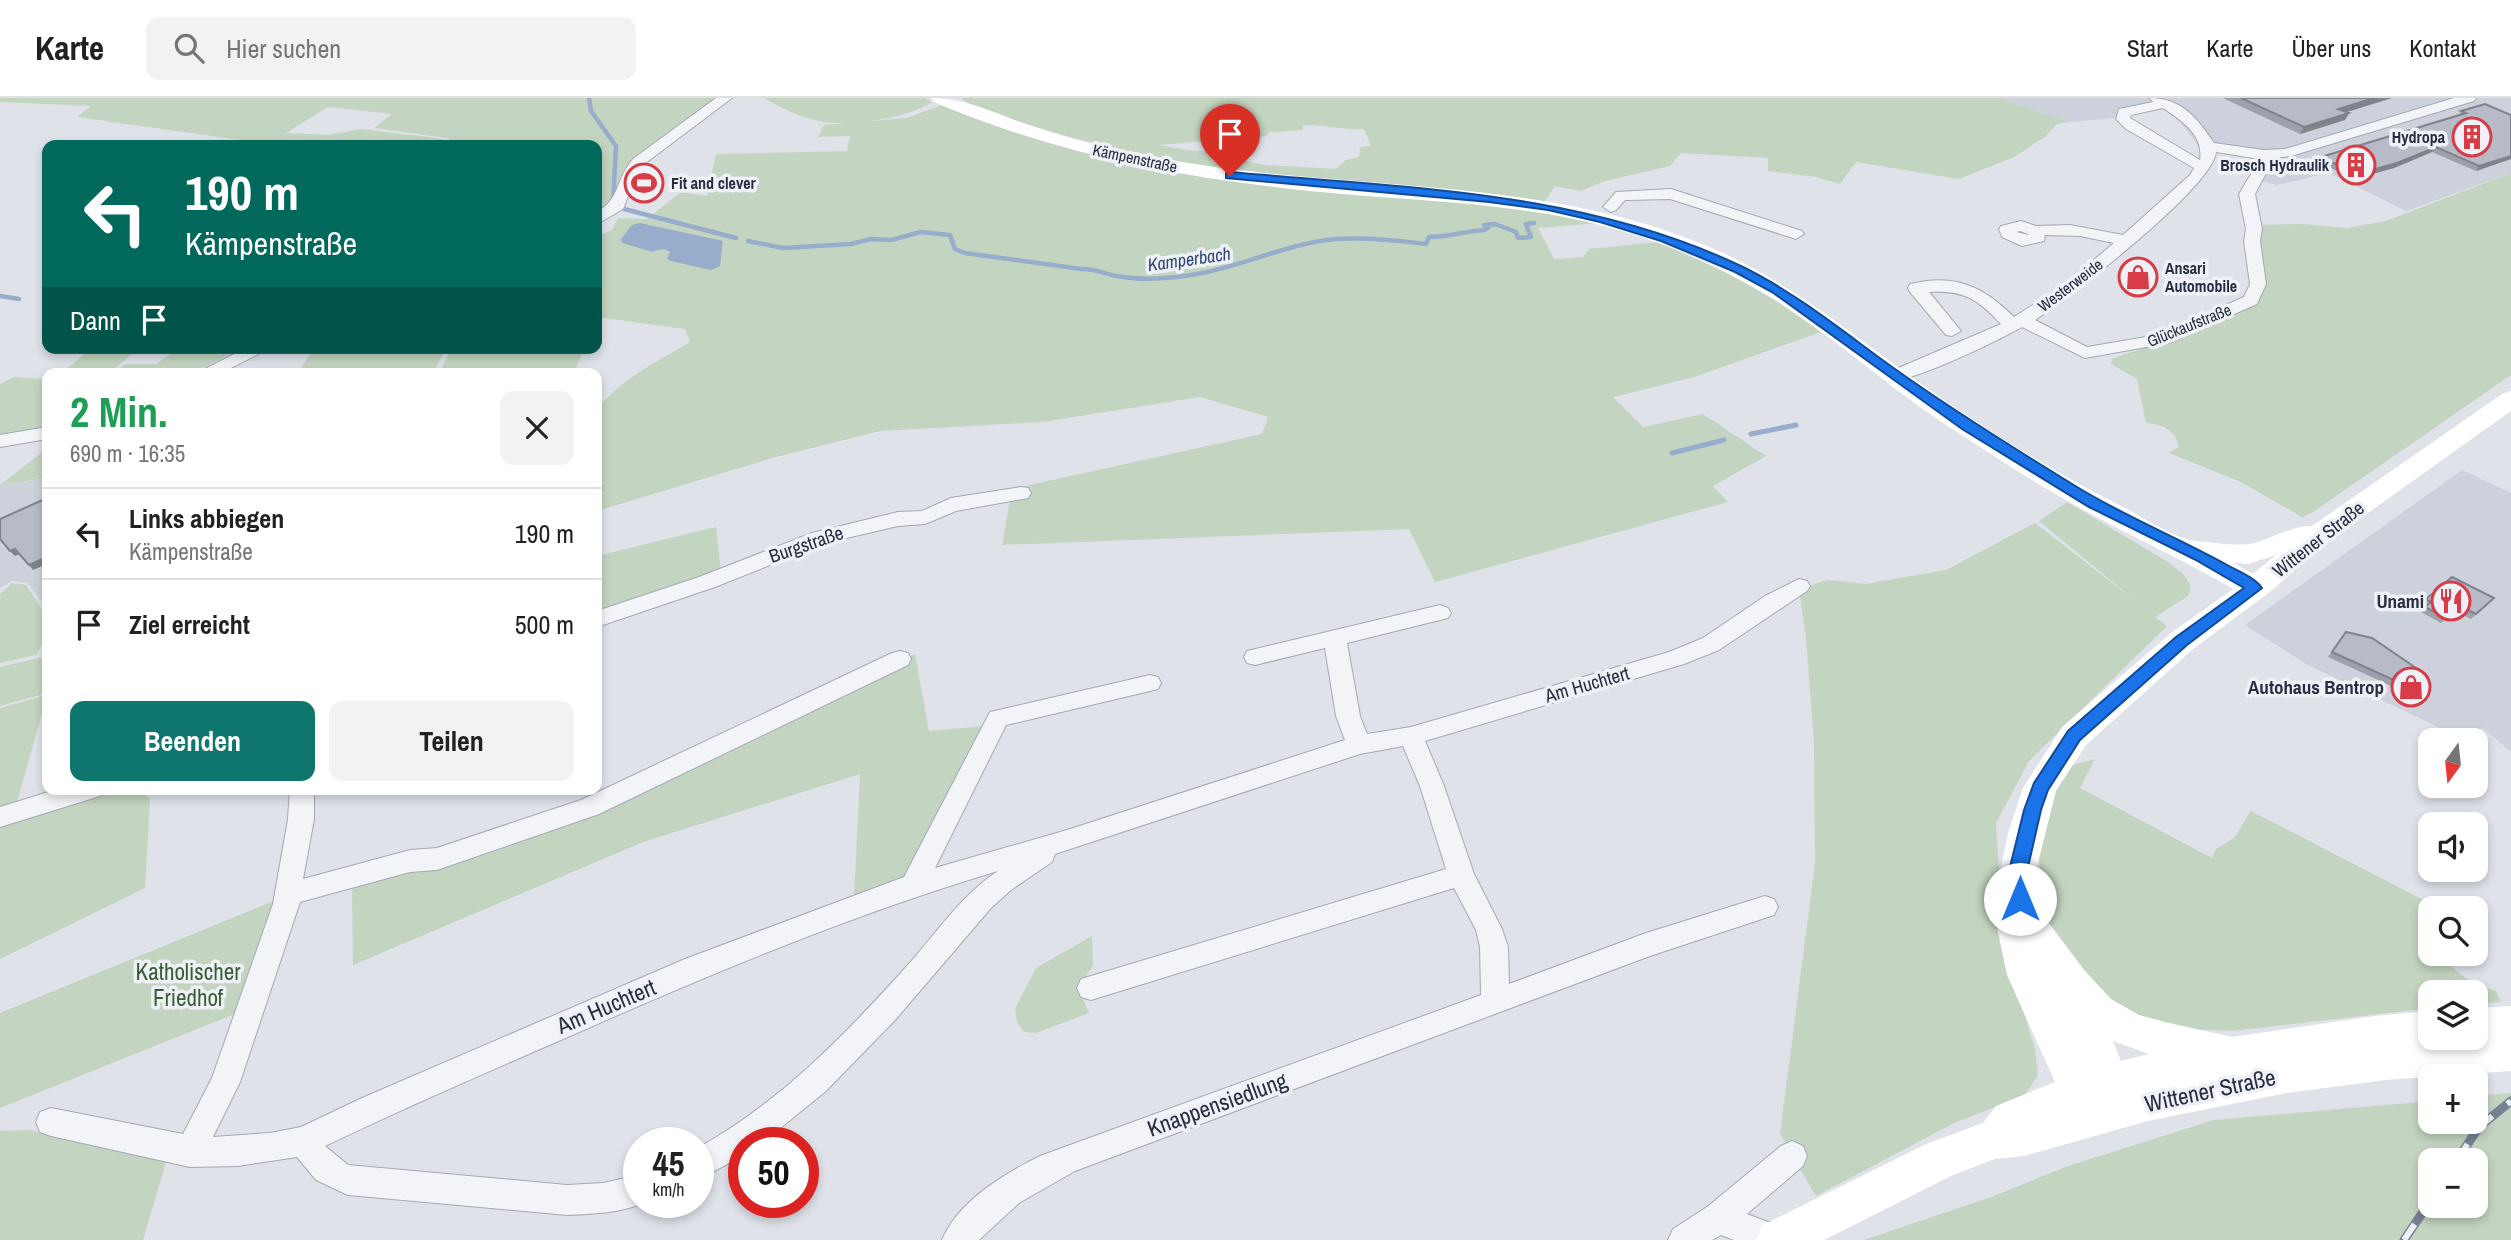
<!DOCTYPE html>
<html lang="de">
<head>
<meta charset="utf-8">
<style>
	body { margin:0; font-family:"Archivo Narrow",sans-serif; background:#f2f2f2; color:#202124; height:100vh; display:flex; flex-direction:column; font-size:26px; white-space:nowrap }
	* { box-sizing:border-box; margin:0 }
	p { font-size:23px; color:#757577 }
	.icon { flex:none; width:38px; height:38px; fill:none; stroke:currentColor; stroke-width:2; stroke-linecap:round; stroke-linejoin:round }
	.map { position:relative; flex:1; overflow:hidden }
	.drawer { position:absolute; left:42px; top:270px; width:560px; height:427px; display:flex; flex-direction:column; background:#fff; border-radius:14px; box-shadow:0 4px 10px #0003 }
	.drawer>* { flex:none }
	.banner { position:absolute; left:42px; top:42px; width:560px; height:214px; border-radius:14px; box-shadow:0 4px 10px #0003; background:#00695c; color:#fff; overflow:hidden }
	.needle { width:46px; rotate:195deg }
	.tools { position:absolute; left:2418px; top:630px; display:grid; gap:14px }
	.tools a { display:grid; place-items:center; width:70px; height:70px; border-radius:14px; background:#fff; box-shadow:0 4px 10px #0003; font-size:35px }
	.speed { position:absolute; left:623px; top:1029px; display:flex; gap:14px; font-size:35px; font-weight:700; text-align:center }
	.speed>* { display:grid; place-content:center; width:91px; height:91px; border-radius:50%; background:#fff; box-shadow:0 4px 10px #0003; line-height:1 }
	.speed small { font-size:18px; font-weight:400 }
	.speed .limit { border:10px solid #d22; background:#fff; color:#111 }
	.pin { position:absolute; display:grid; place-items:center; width:60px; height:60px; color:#fff; margin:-72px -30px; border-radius:50% 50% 50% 0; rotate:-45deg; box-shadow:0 0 7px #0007 }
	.pin .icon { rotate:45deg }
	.me { position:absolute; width:77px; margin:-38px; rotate:0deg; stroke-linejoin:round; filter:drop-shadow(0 0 5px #0008) }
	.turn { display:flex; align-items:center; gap:24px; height:147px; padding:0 28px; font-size:32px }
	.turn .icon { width:91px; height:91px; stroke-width:2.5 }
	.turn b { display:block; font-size:49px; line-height:60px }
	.then { display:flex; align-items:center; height:66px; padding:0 28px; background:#0003; gap:14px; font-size:26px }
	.round { display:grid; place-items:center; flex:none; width:74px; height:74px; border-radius:14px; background:#f2f2f2 }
	.headline { display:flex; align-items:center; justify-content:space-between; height:119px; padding:0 28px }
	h1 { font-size:42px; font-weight:700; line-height:52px; color:#1e9e55 }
	.cta { display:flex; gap:14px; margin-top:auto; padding:14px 28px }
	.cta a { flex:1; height:80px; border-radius:14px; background:#0f766e; color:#fff; font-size:28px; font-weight:700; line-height:80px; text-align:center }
	.cta a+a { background:#f2f2f2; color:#202124 }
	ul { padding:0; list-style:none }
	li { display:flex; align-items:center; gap:21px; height:91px; padding:0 28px; border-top:2px solid #e0e0e0 }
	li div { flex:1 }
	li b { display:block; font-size:26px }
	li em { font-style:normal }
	header { display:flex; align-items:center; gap:42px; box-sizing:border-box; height:98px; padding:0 35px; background:#fff; border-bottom:2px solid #e0e0e0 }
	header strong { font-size:33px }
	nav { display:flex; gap:38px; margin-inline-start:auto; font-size:24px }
	.search { width:490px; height:63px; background:#f2f2f2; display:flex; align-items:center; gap:18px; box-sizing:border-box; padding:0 24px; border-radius:14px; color:#757577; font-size:26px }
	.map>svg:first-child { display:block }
	.built { fill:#cdd1db }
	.green { fill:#c3d4c0; fill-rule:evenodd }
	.water { fill:#98adcc }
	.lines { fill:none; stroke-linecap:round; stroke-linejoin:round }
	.stream-far1 { stroke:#98adcc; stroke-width:4.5 }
	.stream { stroke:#98adcc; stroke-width:5 }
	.street-casing { stroke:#a4a8b4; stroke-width:2 }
	.street { fill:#f2f4f7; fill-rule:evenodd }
	.secondary { fill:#fff; fill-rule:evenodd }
	.rail-casing { stroke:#788094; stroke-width:9 }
	.rail { stroke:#eff1f7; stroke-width:6; stroke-dasharray:19; stroke-linecap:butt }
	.wall { fill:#9da1ab }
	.shaded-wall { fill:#7f838b }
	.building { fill:#b6bbc7; stroke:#7f838b; stroke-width:2 }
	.route { fill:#1a73e8; stroke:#114b97; stroke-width:2 }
	.labels { text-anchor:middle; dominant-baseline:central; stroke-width:7; stroke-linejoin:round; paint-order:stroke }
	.far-poi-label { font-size:16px; font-weight:bold; fill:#272e42; stroke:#eff1f7; text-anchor:end }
	.far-street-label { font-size:16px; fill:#272e42; stroke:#eff1f7 }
	.far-water-label { font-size:18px; font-style:italic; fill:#2e4978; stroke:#eff1f7 }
	.street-label { font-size:19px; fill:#272e42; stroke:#eff1f7 }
	.poi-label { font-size:19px; font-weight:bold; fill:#272e42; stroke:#eff1f7; text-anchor:end }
	.near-park-label { font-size:23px; fill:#385e33; stroke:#eff1f7 }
	.near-street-label { font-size:23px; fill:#272e42; stroke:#eff1f7 }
</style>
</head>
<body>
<header>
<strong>Karte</strong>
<div class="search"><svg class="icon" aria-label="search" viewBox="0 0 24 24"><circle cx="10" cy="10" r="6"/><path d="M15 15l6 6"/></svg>Hier suchen</div>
<nav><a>Start</a><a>Karte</a><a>Über uns</a><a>Kontakt</a></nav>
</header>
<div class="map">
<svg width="2511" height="1142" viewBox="0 0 2511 1142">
	<rect width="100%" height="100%" fill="#dfe2e9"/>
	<path class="built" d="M1998 0H2511V75L2406 113 2329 75 2277 87 2260 83 2261 66 2257 62 2241 56 2201 51 2175 17 2164 10 2147 11 2115 20 2070 24Z
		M2462 372 2511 395V654L2483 630 2466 636 2440 630 2306 566 2245 527Z
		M47 381V512L28 485 12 483 0 490V387Z"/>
	<path class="green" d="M0 0H720L621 84 604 116 597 119V47H454L448 40 374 30 392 16 328 9 286 35 328 37 362 31 444 41 435 47H275L77 19 91 8 0 4Z
		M764 0H925L932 4C909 20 853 28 825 24 804 21 783 11 764 0Z
		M961 0H1998L2070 24 2057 26 2046 38 2014 59 1959 81 1856 64 1840 86 1816 79 1768 73V60L1681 55 1670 68 1605 83 1580 93 1555 88 1545 103C1456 90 1365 88 1275 78 1196 68 1116 54 1040 30 1017 23 978 14 961 0ZM1303 27C1326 27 1341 32 1364 31L1371 48 1360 49 1359 59 1346 62 1336 71 1264 67 1244 63 1228 55 1187 52 1158 47 1266 38 1269 34 1303 32Z
		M942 7 1108 60 1208 80 1549 113 1601 125 1538 130 1554 161 1583 159 1589 151 1659 144 1728 176 1776 203 1821 234 1694 279 1613 299 1643 329 1703 316 1766 358 1713 388 1728 404 1435 484 1409 431 1002 447 1012 391 1262 336 1268 319 1200 299 1042 324 880 333 772 360 597 413V312C619 282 658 263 690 244L685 231 597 219V139L612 132 618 120 647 121 681 94 707 98 716 56 847 53 850 38 818 39 824 27 907 20Z
		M2511 75V277L2313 414 2302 419 2241 384 2169 355 2179 349C2175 330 2162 327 2146 325L2137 281 2111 266 2112 261C2147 247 2252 223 2266 188L2259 160 2260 127 2302 126 2347 130 2386 123Z
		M91 250H138L110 275H62Z
		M178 250H242L193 275H115L125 266H156Z
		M314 250H446L433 275H298Z
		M452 250H584L574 275H439Z
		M14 279 47 281V332L0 340V286Z
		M45 352H47V380L0 387Z
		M2067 404 2168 464 2183 476 2191 488 2188 498 2155 519 2167 528 2029 663 1996 725 2004 851 2035 951 2038 977 2024 998 1954 1025 1816 1098 1780 1036 1815 765 1814 644 1806 540 1799 491 1828 482 1866 486 1946 472 2035 425 2138 505 2039 423Z
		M716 429 721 474 597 519V458Z
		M12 485 26 487C44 515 56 525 36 557L0 565V496Z
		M915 556 929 633 986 628 907 779 854 800 860 676 643 744 353 867 352 789 437 768 586 718Z
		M47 558V595L0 608V569Z
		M47 597 16 708 0 713V610Z
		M2095 661 2080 690 2212 760 2215 752 2235 739 2251 713 2439 810H2431V856H2443C2456 878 2473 885 2496 893L2501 904 2476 906V894H2431V910L2232 933 2186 931 2152 925 2097 896 2048 828 2041 783 2038 741 2049 704 2068 668Z
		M116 691H138L150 701 145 790 0 861V730L13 723Z
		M276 802 237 915 0 1010V915Z
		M1092 838 1093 868 1081 885 1082 899 1089 915 1036 935 1024 934 1017 924 1015 911 1036 870Z
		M2511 995V1142H1864L1994 1098 2068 1068 2214 1022 2431 1003V1024H2476V998ZM2431 1062H2476V1108H2431Z
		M29 1032 166 1064 143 1142H0V1033Z"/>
	<path class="water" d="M640 125 723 143 720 168 711 172 671 163 667 161 670 154C664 150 659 151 653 154L622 145 621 141 632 127Z"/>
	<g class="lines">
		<path class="stream-far1" d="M589 0 591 13 616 48 613 104
			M624 111 736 140
			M748 143 783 150 851 146 871 141 891 142 921 134 950 137 955 151 965 155 1081 171C1095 170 1104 176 1117 178 1142 183 1166 181 1191 177 1240 170 1287 145 1336 141 1366 139 1396 142 1426 146L1429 139C1449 139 1465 133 1485 132L1488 130 1484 127 1495 126 1516 134 1518 140 1531 139 1526 126 1534 125
			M0 198 19 201"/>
		<path class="stream" d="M1751 336 1796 327
			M1672 355 1724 342"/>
		<defs>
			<path id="street" d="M716 0H732L643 67 637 75 623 111 597 126V114C621 100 615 82 633 61Z
				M2150 0C2182 0 2197 20 2214 45L2264 52 2285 51 2454 0H2476L2474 3 2291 58 2274 60 2255 96 2262 131 2260 143 2266 186 2257 206 2169 245 2085 260 2022 229C2001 241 1908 287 1889 282L1886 278 1889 274 2001 226C1977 201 1965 192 1929 194L1961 233 1952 238 1946 237 1910 194 1908 190 1910 186C1954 175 1983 188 2014 219L2063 188 2114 145 2080 138 2045 137 2044 143 2022 148 2002 139 1999 131 2001 128 2021 123 2036 128 2070 127 2123 137 2190 77 2194 70 2126 31 2116 21 2119 11 2153 4ZM2163 10C2182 23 2204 37 2200 62L2130 20 2131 17ZM2216 54 2260 61 2239 96 2246 131 2244 143 2250 186 2244 199 2158 237 2087 249 2035 222C2070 199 2213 89 2216 54ZM2020 133 2028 136 2029 137 2016 134Z
				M1671 91 1802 133 1804 136 1796 141 1790 139 1670 101 1625 102 1616 112 1611 114 1603 109 1616 94Z
				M246 250H270L221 275H197Z
				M47 329V341L0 349V337Z
				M1021 389 1028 390 1031 395 1028 400 956 413 925 426 898 428 825 445 715 489 597 529V513L699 479 812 435 898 414 922 413 951 400Z
				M1799 481 1807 483 1810 488 1807 493 1719 552 1684 566 1425 643 1444 688 1474 776 1502 831 1508 849 1509 886 1646 835 1765 798 1774 801 1778 809 1774 817 1650 858 1075 1073 1019 1105 979 1142H942C958 1103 1004 1076 1040 1058L1481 897 1480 849 1476 832 1454 790 1091 902 1081 899 1077 890 1081 881 1091 878 1446 771 1420 688 1403 648 1360 656 1055 756 1052 764 1011 792 991 810 896 921 826 993 762 1045H744V1057L698 1082V1050C780 1004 844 938 906 869 935 837 962 796 998 773 854 816 715 874 577 935 492 972 408 1008 325 1048L348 1067 567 1087 603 1085 639 1077V1104H646C621 1115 594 1116 567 1117L348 1097 316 1082 297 1059 238 1068 190 1069 51 1038 40 1034 36 1024 40 1014 51 1010 183 1036 212 980 273 806 288 721 290 691H314V721L303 781 410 752 437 750 581 702 892 555 900 553 908 555 911 561 908 567 599 716 437 772 410 774 300 804 240 984 213 1039 270 1035 301 1029 362 1000 685 861 904 779 990 614 1150 577 1158 579 1161 585 1158 591 1150 593 1006 627 935 770 1067 732 1345 642 1336 618 1325 550 1255 567 1247 565 1244 559 1247 553 1440 507 1448 510 1451 515 1448 520 1347 545 1360 618 1367 636 1411 629 1669 554 1703 540 1765 498Z
				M58 691H103L100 698 0 729V709Z
				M1792 1043 1803 1048 1807 1058 1803 1068 1747 1116 1786 1131 1791 1142H1734L1721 1137 1712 1142H1668L1673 1131 1707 1109 1781 1048Z"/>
		</defs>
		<use href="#street" class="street-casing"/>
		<use href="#street" class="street"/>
		<path class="secondary" d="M931 0C969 0 1002 19 1038 30 1083 45 1129 55 1176 63 1356 94 1548 77 1719 153 1795 188 1857 240 1924 288 1989 334 2058 377 2129 412 2145 421 2179 442 2196 443 2212 444 2232 448 2248 446 2270 443 2290 427 2312 428L2502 296 2511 293V313L2337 437 2266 497 2193 551 2086 647 2056 693 2037 769 2038 801 2031 820 2048 824 2085 873 2111 901 2139 917 2165 924 2232 939 2375 918 2431 913V940H2476V910L2511 908V973L2386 982 2287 995 2148 1023 2024 1058 1995 1061 1953 1077 1824 1142H1756L1763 1127 1926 1046 1983 1025 1996 1008 2055 984 2007 877 1995 820 2002 801 2001 769 2008 735 2023 690 2062 629 2171 535 2233 491C2184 462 2132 439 2082 411 2034 385 1989 355 1943 325 1892 291 1846 250 1795 215 1742 179 1684 151 1622 133 1524 104 1421 104 1320 94 1187 81 1058 57 934 4ZM2276 457 2253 476 2233 465 2248 466ZM2113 943 2149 956 2121 963Z"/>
		<defs>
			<path id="rail" d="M2457 1062 2479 1029 2511 1003
				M2404 1142 2431 1102"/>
		</defs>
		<use href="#rail" class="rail-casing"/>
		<use href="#rail" class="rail"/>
	</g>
	<path class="wall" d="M2223 0H2392L2346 14 2349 15 2345 22 2300 36Z
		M2461 13 2511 17V61L2476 73 2432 54 2394 70 2354 81 2318 64 2321 59 2459 17Z
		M2494 500 2471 521 2455 513 2441 525 2421 514 2426 509 2422 506 2426 501Z
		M2342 539 2418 593 2413 598 2328 559Z"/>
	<path class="shaded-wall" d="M2374 0H2392L2334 18 2338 11Z
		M2349 15 2345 22 2300 36 2304 29Z
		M2436 49 2432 54 2394 70 2354 81 2357 76Z
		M2511 58V61L2476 73 2479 68Z
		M15 451 20 456 15 458 10 453Z
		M47 459V466L33 472 29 467Z"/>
	<path class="building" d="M2241 0H2374L2338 11 2349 15 2304 29Z
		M2485 6 2511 17V58L2479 68 2436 49 2397 65 2357 76 2321 59 2466 15 2461 13Z
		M47 400V459L29 467 15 451 10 453 0 441V421Z
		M2452 479 2494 500 2476 516 2460 508 2446 520 2425 509 2431 504 2426 501Z
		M2346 534 2372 540 2425 576 2418 593 2332 554Z"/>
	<path class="route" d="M1230 74C1404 90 1583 92 1743 169 1798 196 1846 236 1895 271 1954 313 2015 351 2077 389 2126 419 2179 440 2229 468 2240 474 2255 480 2262 490L2187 547 2080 642 2048 692 2041 712 2028 769 2029 801 2026 807 2020 809 2013 807 2011 801 2010 769 2024 712 2034 685 2068 633 2176 539 2244 490 2194 461 2089 409 1962 331 1772 194 1735 174 1661 143 1600 124 1548 112 1489 104 1226 80V75Z"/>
	<defs>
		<symbol id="building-ring" viewBox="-11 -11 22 22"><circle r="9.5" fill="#eff1f7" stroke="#d73c47" stroke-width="1.5"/><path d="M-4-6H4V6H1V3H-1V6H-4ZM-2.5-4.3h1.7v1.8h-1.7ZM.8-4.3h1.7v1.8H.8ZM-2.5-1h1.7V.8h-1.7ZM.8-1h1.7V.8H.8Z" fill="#d73c47"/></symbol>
		<symbol id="stadium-ring" viewBox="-11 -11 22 22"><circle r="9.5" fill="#eff1f7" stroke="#d73c47" stroke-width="1.5"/><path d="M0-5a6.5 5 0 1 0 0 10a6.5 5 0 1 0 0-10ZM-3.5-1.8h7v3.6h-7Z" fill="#d73c47"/></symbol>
		<symbol id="shop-ring" viewBox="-11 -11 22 22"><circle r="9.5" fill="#eff1f7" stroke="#d73c47" stroke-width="1.5"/><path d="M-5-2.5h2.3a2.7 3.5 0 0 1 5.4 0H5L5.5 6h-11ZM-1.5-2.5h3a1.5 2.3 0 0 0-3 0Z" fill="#d73c47"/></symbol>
		<symbol id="restaurant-ring" viewBox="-11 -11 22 22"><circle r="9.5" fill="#eff1f7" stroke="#d73c47" stroke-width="1.5"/><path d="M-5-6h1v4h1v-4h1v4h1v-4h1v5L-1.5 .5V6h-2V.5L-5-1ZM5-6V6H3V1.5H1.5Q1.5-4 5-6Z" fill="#d73c47"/></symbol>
	</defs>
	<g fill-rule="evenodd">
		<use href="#building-ring" x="2450" y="17" width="44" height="44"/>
		<use href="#building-ring" x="2334" y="45" width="44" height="44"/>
		<use href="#stadium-ring" x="622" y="63" width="44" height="44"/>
		<use href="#shop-ring" x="2116" y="157" width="44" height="44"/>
		<use href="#restaurant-ring" x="2429" y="481" width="44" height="44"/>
		<use href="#shop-ring" x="2389" y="567" width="44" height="44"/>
	</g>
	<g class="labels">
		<g class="far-poi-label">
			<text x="2445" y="39">Hydropa</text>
			<text x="2329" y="67">Brosch Hydraulik</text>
			<text x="671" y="85" text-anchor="start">Fit and clever</text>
			<text x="2165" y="170" text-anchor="start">Ansari<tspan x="2165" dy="18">Automobile</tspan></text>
		</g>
		<g class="far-street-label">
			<text transform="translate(1135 60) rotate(12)">Kämpenstraße</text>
			<text transform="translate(2070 187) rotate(-37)">Westerweide</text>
			<text transform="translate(2189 227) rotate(-22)">Glückaufstraße</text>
		</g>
		<g class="far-water-label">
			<text transform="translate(1189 161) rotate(-8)">Kamperbach</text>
		</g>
		<g class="street-label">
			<text transform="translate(2318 441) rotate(-38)">Wittener Straße</text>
			<text transform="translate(806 446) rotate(-19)">Burgstraße</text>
			<text transform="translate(1587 586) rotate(-16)">Am Huchtert</text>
		</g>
		<g class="poi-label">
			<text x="2424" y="503">Unami</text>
			<text x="2384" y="589">Autohaus Bentrop</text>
		</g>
		<g class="near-park-label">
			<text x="188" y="873">Katholischer<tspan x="188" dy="26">Friedhof</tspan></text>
		</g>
		<g class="near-street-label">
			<text transform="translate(606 908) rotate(-23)">Am Huchtert</text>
			<text transform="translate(2210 992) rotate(-12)">Wittener Straße</text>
			<text transform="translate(1217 1006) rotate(-20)">Knappensiedlung</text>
		</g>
	</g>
</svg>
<div class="tools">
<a><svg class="needle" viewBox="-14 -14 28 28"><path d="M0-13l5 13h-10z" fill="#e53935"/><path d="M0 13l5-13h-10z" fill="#757577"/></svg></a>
<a><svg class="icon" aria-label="sound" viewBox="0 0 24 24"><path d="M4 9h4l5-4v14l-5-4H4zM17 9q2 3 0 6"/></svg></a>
<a><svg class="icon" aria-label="search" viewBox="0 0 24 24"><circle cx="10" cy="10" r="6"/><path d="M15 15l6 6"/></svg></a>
<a><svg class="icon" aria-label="layers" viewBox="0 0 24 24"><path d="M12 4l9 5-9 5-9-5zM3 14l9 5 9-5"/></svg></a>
<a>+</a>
<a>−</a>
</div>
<div class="speed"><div>45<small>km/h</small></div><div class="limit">50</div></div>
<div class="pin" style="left:1230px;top:78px;background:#d93025"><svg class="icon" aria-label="arrive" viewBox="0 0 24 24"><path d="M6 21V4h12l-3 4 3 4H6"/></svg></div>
<svg class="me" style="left:2020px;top:801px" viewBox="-20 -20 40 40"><circle r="19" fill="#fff"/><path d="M0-13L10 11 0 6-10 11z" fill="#1a73e8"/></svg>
<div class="banner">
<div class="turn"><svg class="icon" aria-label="left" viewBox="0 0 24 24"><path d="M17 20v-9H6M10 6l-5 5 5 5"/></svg><div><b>190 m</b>Kämpenstraße</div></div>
<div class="then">Dann<svg class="icon" aria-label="arrive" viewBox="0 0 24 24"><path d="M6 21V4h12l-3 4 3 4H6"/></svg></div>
</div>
<section class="drawer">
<div class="headline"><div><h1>2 Min.</h1><p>690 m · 16:35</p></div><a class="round"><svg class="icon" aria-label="close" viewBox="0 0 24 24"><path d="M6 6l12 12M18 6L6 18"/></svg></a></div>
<ul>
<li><svg class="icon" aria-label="left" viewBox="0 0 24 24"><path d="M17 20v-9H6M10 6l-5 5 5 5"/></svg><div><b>Links abbiegen</b><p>Kämpenstraße</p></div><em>190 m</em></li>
<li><svg class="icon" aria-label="arrive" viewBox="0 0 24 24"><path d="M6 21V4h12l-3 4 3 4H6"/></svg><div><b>Ziel erreicht</b></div><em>500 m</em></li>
</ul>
<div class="cta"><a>Beenden</a><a>Teilen</a></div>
</section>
</div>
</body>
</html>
